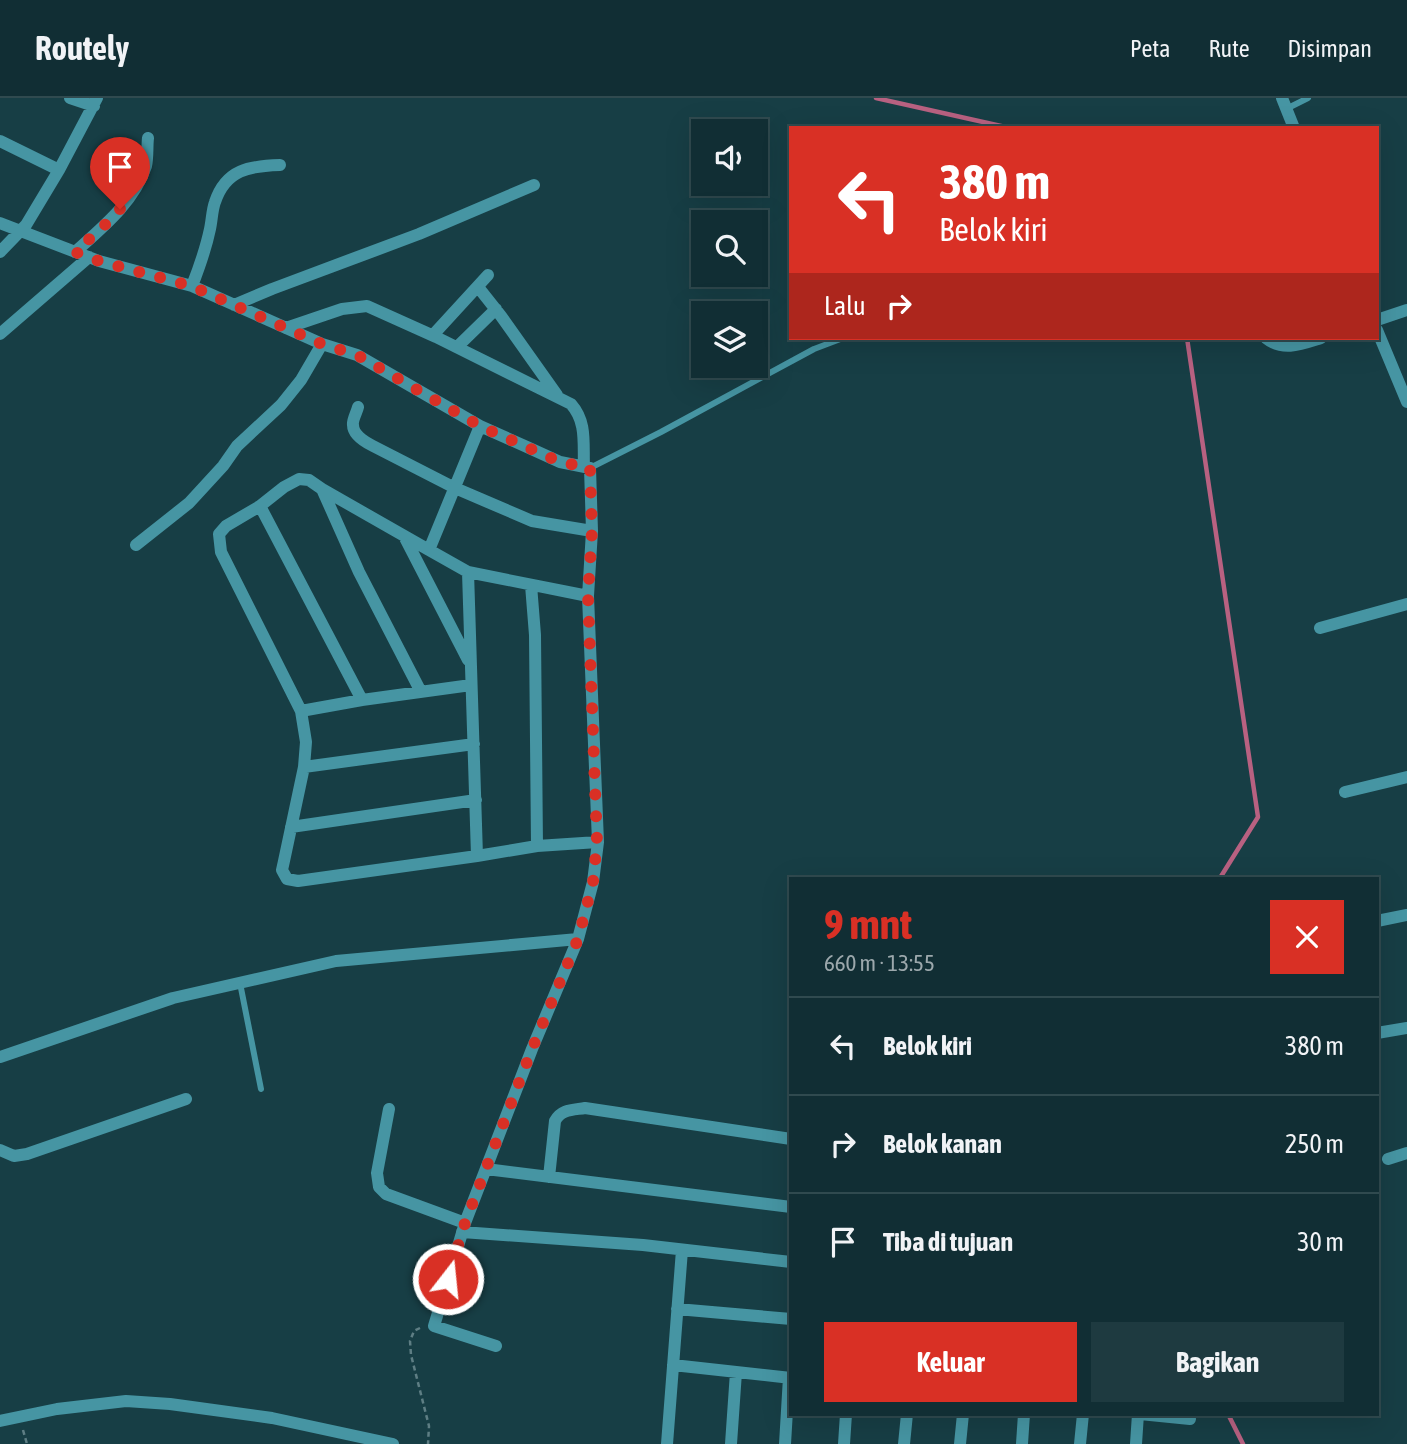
<!DOCTYPE html>
<html lang="id">
<head>
<meta charset="utf-8">
<style>
	body { margin:0; font-family:"Asap Condensed",sans-serif; background:#1e3a40; color:#f1f3f6; height:100vh; display:flex; flex-direction:column; font-size:26px; white-space:nowrap }
	* { box-sizing:border-box; margin:0 }
	p { font-size:23px; color:#9ca8ac }
	.icon { flex:none; width:38px; height:38px; fill:none; stroke:currentColor; stroke-width:2; stroke-linecap:round; stroke-linejoin:round }
	.map { position:relative; flex:1; overflow:hidden }
	.sheet { position:absolute; left:789px; top:779px; width:590px; height:539px; display:flex; flex-direction:column; background:#112e34; border-radius:0px; box-shadow:0 7px 28px #0002,0 0 0 2px #304a4f }
	.sheet>* { flex:none }
	.guide { position:absolute; left:789px; top:28px; width:590px; height:214px; border-radius:0px; box-shadow:0 7px 28px #0002,0 0 0 2px #304a4f; background:#d93025; color:#fff; overflow:hidden }
	.buttons { position:absolute; left:691px; top:21px; display:grid; gap:14px }
	.buttons a { display:grid; place-items:center; width:77px; height:77px; border-radius:0px; background:#112e34; box-shadow:0 7px 28px #0002,0 0 0 2px #304a4f; font-size:35px }
	.pin { position:absolute; display:grid; place-items:center; width:60px; height:60px; color:#fff; margin:-72px -30px; border-radius:50% 50% 50% 0; rotate:-45deg; box-shadow:0 0 7px #0007 }
	.pin .icon { rotate:45deg }
	.me { position:absolute; width:77px; margin:-38px; rotate:16deg; stroke-linejoin:round; filter:drop-shadow(0 0 5px #0008) }
	.turn { display:flex; align-items:center; gap:24px; height:147px; padding:0 35px; font-size:32px }
	.turn .icon { width:91px; height:91px; stroke-width:2.5 }
	.turn b { display:block; font-size:49px; line-height:60px }
	.then { display:flex; align-items:center; height:66px; padding:0 35px; background:#0003; gap:14px; font-size:26px }
	.round { display:grid; place-items:center; flex:none; width:74px; height:74px; border-radius:0px; background:#1e3a40 }
	.summary { display:flex; align-items:center; justify-content:space-between; height:119px; padding:0 35px }
	h1 { font-size:42px; font-weight:700; line-height:52px; color:#d93025 }
	.primary-button { display:flex; gap:14px; margin-top:auto; padding:14px 35px }
	.primary-button a { flex:1; height:80px; border-radius:0px; background:#d93025; color:#fff; font-size:28px; font-weight:700; line-height:80px; text-align:center }
	.primary-button a+a { background:#1e3a40; color:#f1f3f6 }
	ul { padding:0; list-style:none }
	li { display:flex; align-items:center; gap:21px; height:98px; padding:0 35px; border-top:2px solid #304a4f }
	li div { flex:1 }
	li b { display:block; font-size:26px }
	li em { font-style:normal }
	header { display:flex; align-items:center; gap:42px; box-sizing:border-box; height:98px; padding:0 35px; background:#112e34; border-bottom:2px solid #304a4f }
	header strong { font-size:33px }
	nav { display:flex; gap:38px; margin-inline-start:auto; font-size:24px }
	.map>svg:first-child { display:block }
	.lines { fill:none; stroke-linecap:round; stroke-linejoin:round }
	.stream { stroke:#b86181; stroke-width:4.5 }
	.path { stroke:#5e7e84; stroke-width:2.5; stroke-dasharray:5 3.5; stroke-linecap:butt }
	.service { stroke:#4695a3; stroke-width:6 }
	.minor { stroke:#4695a3; stroke-width:12 }
	.route { stroke:#d93025; stroke-width:12; stroke-dasharray:0 21.6 }
</style>
</head>
<body>
<header>
<strong>Routely</strong>
<nav><a>Peta</a><a>Rute</a><a>Disimpan</a></nav>
</header>
<div class="map">
<svg width="1407" height="1346" viewBox="0 0 1407 1346">
	<rect width="100%" height="100%" fill="#173e45"/>
	<g class="lines">
		<path class="stream" d="M876 0 1010 30
			M1187 240 1258 719 1220 780
			M1228 1316 1243 1346"/>
		<path class="path" d="M420 1230 414 1233 410 1243 411 1257 429 1328 428 1346
			M23 1332 27 1346"/>
		<path class="service" d="M1286 11 1308 0
			M590 370 661 334 814 251 843 240
			M240 885 261 991"/>
		<path class="minor" d="M70 0 94 8
			M1282 0 1294 30
			M0 43 59 72
			M0 125 99 163 192 188 322 246 357 257 480 328 527 349 560 364 590 370 592 433 588 498 598 744 537 748 477 758 298 783 287 781 282 772 284 763 304 669 306 644 301 613 362 602 471 587
			M0 154 26 127 59 72 97 0
			M75 154C103 129 134 104 146 68 148 59 147 48 148 40
			M192 188C199 170 206 150 210 131 212 122 212 112 215 104 226 71 250 68 280 67
			M478 189 501 218 557 297
			M234 207 272 191 419 136 534 87
			M1377 222 1407 212
			M286 230 342 211 367 208 436 239 571 306C587 324 583 345 584 368
			M1377 232 1407 304
			M0 236 89 159
			M433 237 488 177
			M1266 240C1283 254 1302 246 1321 240
			M457 249 496 211
			M358 309C357 314 352 322 353 327 353 337 365 344 373 348L455 390 532 423 592 433
			M480 328 429 452 468 474 588 498
			M322 391 429 452
			M260 408 362 602
			M404 438 468 562
			M136 447 189 405 223 368 237 348 281 307 301 282 322 246
			M468 474 477 758
			M531 487 535 537 537 748
			M1320 530 1407 506
			M301 613 221 454 219 436 226 428 260 408 284 389 299 381 309 382 322 391 359 474 421 594
			M304 669 474 646
			M1345 694 1407 679
			M291 729 476 702
			M1377 823 1407 817
			M1377 935 1407 930
			M0 959 173 900 336 863 578 841
			M389 1011 377 1075 379 1089 386 1096 465 1125
			M0 1052 14 1058 27 1056 186 1001
			M1388 1061 1407 1055
			M486 1071 791 1109
			M549 1079 555 1023C561 1011 573 1012 585 1010L791 1041
			M462 1134 643 1147 791 1164
			M677 1211 791 1221
			M496 1248 434 1228 465 1125 532 951 578 841 593 784 598 744
			M673 1267 791 1280
			M1140 1316 1190 1321
			M0 1323 57 1311 126 1303 170 1306 272 1320 393 1346
			M667 1346 682 1152
			M731 1346 736 1274
			M785 1346 789 1279
			M844 1346 846 1316
			M904 1346 907 1316
			M960 1346 963 1316
			M1022 1346 1024 1316
			M1080 1346 1083 1316
			M1136 1346 1138 1316"/>
	</g>
	<g class="lines">
		<path class="route" d="M120 111 108 124 75 154 99 163 191 188 322 246 357 257 480 328 560 364 590 370 592 433 588 498 597 744 593 784 578 841 532 951 465 1125 448 1181"/>
	</g>
</svg>
<div class="buttons">
<a><svg class="icon" aria-label="sound" viewBox="0 0 24 24"><path d="M4 9h4l5-4v14l-5-4H4zM17 9q2 3 0 6"/></svg></a>
<a><svg class="icon" aria-label="search" viewBox="0 0 24 24"><circle cx="10" cy="10" r="6"/><path d="M15 15l6 6"/></svg></a>
<a><svg class="icon" aria-label="layers" viewBox="0 0 24 24"><path d="M12 4l9 5-9 5-9-5zM3 14l9 5 9-5"/></svg></a>
</div>
<div class="pin" style="left:120px;top:111px;background:#d93025"><svg class="icon" aria-label="arrive" viewBox="0 0 24 24"><path d="M6 21V4h12l-3 4 3 4H6"/></svg></div>
<svg class="me" style="left:448px;top:1181px" viewBox="-20 -20 40 40"><circle r="17" fill="#d93025" stroke="#fff" stroke-width="3"/><path d="M0-11L8 9 0 5-8 9z" fill="#fff"/></svg>
<div class="guide">
<div class="turn"><svg class="icon" aria-label="left" viewBox="0 0 24 24"><path d="M17 20v-9H6M10 6l-5 5 5 5"/></svg><div><b>380 m</b>Belok kiri</div></div>
<div class="then">Lalu<svg class="icon" aria-label="right" viewBox="0 0 24 24"><path d="M7 20v-9h11M14 6l5 5-5 5"/></svg></div>
</div>
<section class="sheet">
<div class="summary"><div><h1>9 mnt</h1><p>660 m · 13:55</p></div><a class="round" style="background:#d93025;color:#fff"><svg class="icon" aria-label="close" viewBox="0 0 24 24"><path d="M6 6l12 12M18 6L6 18"/></svg></a></div>
<ul>
<li><svg class="icon" aria-label="left" viewBox="0 0 24 24"><path d="M17 20v-9H6M10 6l-5 5 5 5"/></svg><div><b>Belok kiri</b></div><em>380 m</em></li>
<li><svg class="icon" aria-label="right" viewBox="0 0 24 24"><path d="M7 20v-9h11M14 6l5 5-5 5"/></svg><div><b>Belok kanan</b></div><em>250 m</em></li>
<li><svg class="icon" aria-label="arrive" viewBox="0 0 24 24"><path d="M6 21V4h12l-3 4 3 4H6"/></svg><div><b>Tiba di tujuan</b></div><em>30 m</em></li>
</ul>
<div class="primary-button"><a>Keluar</a><a>Bagikan</a></div>
</section>
</div>
</body>
</html>
